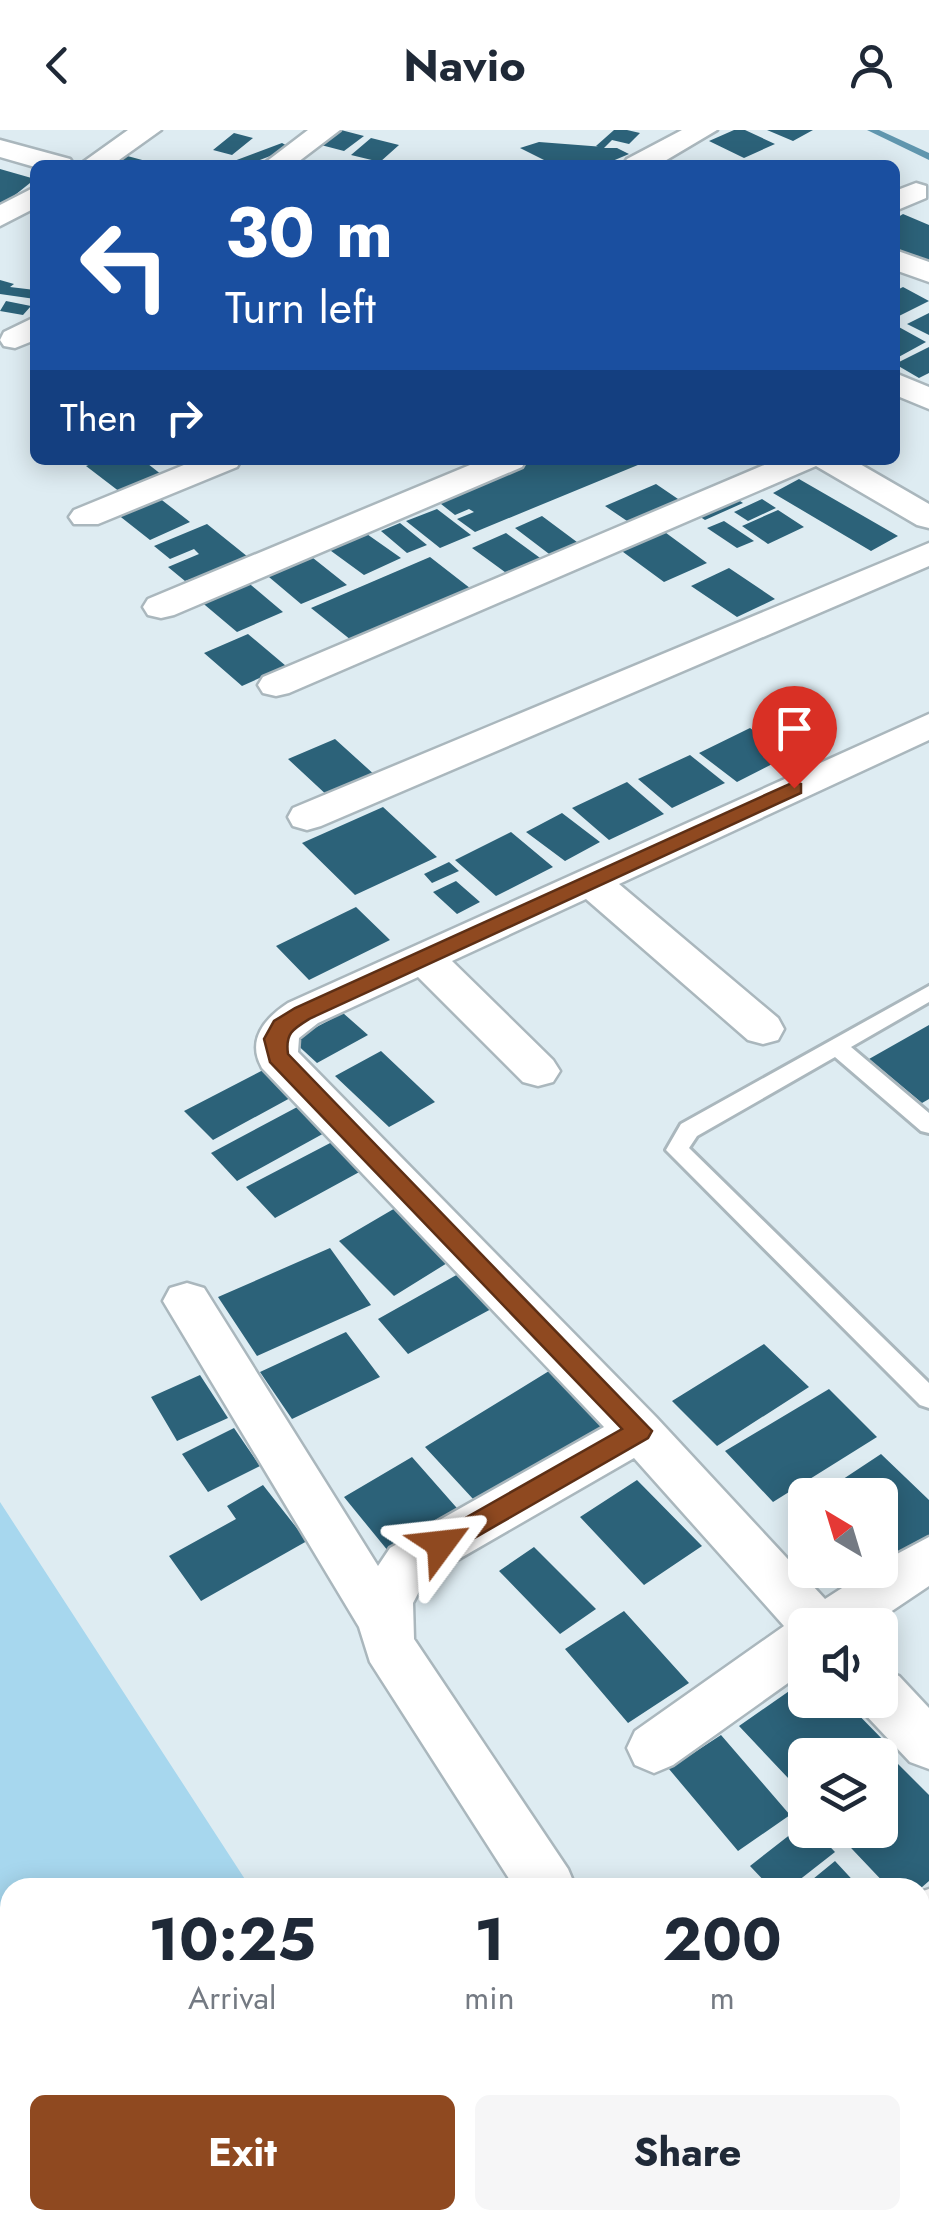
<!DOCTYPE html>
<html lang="en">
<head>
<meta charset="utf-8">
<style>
	body { margin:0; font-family:Jost,sans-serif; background:#f6f6f7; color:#1f2937; height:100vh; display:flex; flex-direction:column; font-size:38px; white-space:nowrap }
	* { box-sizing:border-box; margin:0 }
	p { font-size:32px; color:#747a83 }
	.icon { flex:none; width:55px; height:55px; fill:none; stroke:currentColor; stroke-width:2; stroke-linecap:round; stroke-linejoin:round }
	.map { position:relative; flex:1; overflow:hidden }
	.drawer { position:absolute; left:0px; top:1748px; width:930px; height:352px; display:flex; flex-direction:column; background:#fff; border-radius:30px 30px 0 0; box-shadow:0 5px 25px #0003 }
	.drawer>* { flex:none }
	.top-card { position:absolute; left:30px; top:30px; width:870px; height:305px; border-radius:15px; box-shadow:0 5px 25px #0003; background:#1a4fa0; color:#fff; overflow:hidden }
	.needle { width:65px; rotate:322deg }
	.controls { position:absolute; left:788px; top:1348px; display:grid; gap:20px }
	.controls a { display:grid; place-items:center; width:110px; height:110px; border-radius:15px; background:#fff; box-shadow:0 5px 25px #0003; font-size:50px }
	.pin { position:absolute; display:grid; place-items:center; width:85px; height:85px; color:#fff; margin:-102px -42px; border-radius:50% 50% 50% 0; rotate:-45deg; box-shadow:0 0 10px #0007 }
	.pin .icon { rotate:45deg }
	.me { position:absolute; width:110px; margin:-55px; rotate:60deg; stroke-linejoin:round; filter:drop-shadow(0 0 8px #0008) }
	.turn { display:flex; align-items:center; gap:35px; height:210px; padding:0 30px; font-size:45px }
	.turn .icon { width:130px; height:130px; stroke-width:2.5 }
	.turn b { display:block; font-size:70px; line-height:85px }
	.then { display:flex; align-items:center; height:95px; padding:0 30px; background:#0003; gap:20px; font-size:38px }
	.eta { display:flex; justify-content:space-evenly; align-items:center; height:170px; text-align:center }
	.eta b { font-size:60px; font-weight:700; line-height:70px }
	.primary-button { display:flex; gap:20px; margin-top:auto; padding:20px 30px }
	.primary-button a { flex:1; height:115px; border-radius:15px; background:#8f4920; color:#fff; font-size:40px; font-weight:700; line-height:115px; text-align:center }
	.primary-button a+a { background:#f6f6f7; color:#1f2937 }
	header { display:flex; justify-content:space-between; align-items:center; height:130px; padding:0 30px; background:#fff; font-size:45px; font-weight:700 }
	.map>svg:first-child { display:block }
	.green { fill:#a7d7ee }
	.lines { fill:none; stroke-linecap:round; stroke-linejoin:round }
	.stream { fill:#6096ae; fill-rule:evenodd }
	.building { fill:#2c6279 }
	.lane-casing { stroke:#aab7bd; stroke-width:6 }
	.street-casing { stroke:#aab7bd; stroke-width:5 }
	.lane { fill:#fff; fill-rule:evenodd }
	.street { fill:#fff; fill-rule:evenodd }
	.route { fill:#8f4920; stroke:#5d2f15; stroke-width:2.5 }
</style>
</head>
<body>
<header><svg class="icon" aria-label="back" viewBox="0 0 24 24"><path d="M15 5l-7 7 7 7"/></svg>Navio<svg class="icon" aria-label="person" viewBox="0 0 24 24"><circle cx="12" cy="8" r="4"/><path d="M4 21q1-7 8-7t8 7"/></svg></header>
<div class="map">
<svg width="929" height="2099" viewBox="0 0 929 2099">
	<rect width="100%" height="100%" fill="#deecf2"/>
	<path class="green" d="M0 1372 250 1757 10 1758V2090H466L469 2099H0Z"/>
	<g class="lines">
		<path class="stream" d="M867 0H879L929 23V30Z"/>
	</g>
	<path class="building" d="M341 0 364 6 344 21 321 15Z
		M614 0H627L640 3 629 14 612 10 604 18 596 16Z
		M734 0H745L775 14 744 28 709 11Z
		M767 0H813L793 11Z
		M234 3 253 8 232 25 213 20Z
		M371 8 399 15 380 32 351 25Z
		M539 12 617 18 629 24 603 35H554L520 18Z
		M282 13 291 18 247 35 234 31Z
		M120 24 157 34V35H103Z
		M0 39 35 49 0 77Z
		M903 84 929 95V136L895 122V89Z
		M0 150 14 154 10 157 35 160V169L0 164Z
		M903 157 929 171 895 188V161Z
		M6 171 31 176 23 185 0 181Z
		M929 183V205L907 194Z
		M897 196 926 212 895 229V197Z
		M929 217V243L919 248 895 234Z
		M101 330H143L162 345 120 362 86 336Z
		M533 330H650L475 402 457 389 474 382 469 379 455 385 436 370Z
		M799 349 898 406 871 421 773 363Z
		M656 354 681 371 630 393 605 376Z
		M728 363 743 373 705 390 690 380Z
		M158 367 190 392 150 410 117 384Z
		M762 369 776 378 748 391 734 382Z
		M437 379 471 405 440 418 406 391Z
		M778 380 804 397 768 414 742 396Z
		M542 386 589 421 561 433 515 398Z
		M724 391 754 411 737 418 707 398Z
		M400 393 427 415 407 423 381 401Z
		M207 394 253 431 210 450 204 445 185 451 168 437 199 424 194 419 170 429 154 416Z
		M662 400 707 433 664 452 619 419Z
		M364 402 401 428 364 445 327 418Z
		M506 403 547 433 513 448 472 418Z
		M308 424 347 455 301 474 263 442Z
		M430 427 475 462 356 514 311 478Z
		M729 438 775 469 737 487 691 456Z
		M245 450 283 482 237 502 199 470Z
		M248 504 286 536 242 556 204 523Z
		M750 598 788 626 737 652 699 623Z
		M335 609 377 647 330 668 288 629Z
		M690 625 725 653 672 678 638 649Z
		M627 652 664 684 609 710 572 678Z
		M383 677 437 727 355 765 302 713Z
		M562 683 600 712 565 731 526 702Z
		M511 702 553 737 496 766 455 730Z
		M449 732 459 741 432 753 424 744Z
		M456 751 480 772 457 784 433 762Z
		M356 777 390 810 309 850 276 816Z
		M343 883 368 905 317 933 292 910Z
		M929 895V969L922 973 869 929Z
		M381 921 435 972 389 997 335 946Z
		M265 939 292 967 213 1010 184 981Z
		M301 975 328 1001 237 1051 211 1023Z
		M334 1011 363 1040 275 1088 246 1057Z
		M397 1077 452 1130 394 1166 339 1111Z
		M330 1118 371 1175 257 1226 218 1167Z
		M460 1143 493 1178 408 1224 378 1189Z
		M346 1202 380 1247 292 1289 260 1242Z
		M764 1214 809 1257 717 1316 672 1271Z
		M549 1241 611 1304 486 1383 425 1317Z
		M200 1245 228 1288 177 1311 151 1267Z
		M829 1259 877 1307 773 1372 725 1321Z
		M234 1298 260 1336 208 1362 182 1324Z
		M881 1324 929 1370V1418L871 1458 852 1440H880V1365H819Z
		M412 1327 463 1385 393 1427 344 1367Z
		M637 1350 702 1416 644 1455 580 1387Z
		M263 1355 307 1411 201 1471 169 1426 236 1389 227 1376Z
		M534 1417 596 1479 560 1504 499 1441Z
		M624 1481 689 1553 628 1593 565 1519Z
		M805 1550V1570H844L889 1616 877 1625H805V1666L739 1596Z
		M721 1605 790 1685 738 1721 669 1639Z
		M895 1631 929 1665V1751L921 1758H889L834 1700H880V1643Z
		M805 1693V1700H814L835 1722 789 1758H771L750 1736Z
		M835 1731 860 1758H802Z
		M920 1834 929 1844V1939L920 1929Z
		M929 2011V2099H867L860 2090H920V2018Z
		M589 2090H749L756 2099H577Z"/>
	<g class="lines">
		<defs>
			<path id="lane" d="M929 856V872L851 917 929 983V1003L921 1001 835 927 697 1006 689 1018 929 1253V1278L920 1275 666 1020 681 994Z"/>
			<path id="street" d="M128 0H161L112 35H79Z
				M308 0H340L294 35H262Z
				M682 0H717L658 35H623L627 29Z
				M0 10 70 29 74 35 35 37 0 27Z
				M916 53 926 56V68L895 81V61Z
				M35 57V78L0 96V75Z
				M895 120 929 132V152L895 140Z
				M35 187V210L15 218 4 216 0 210 4 202Z
				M895 243 929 257V279L895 265Z
				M196 330H241L237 337 98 394H74L69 387 74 380Z
				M482 330H526L522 337 174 485 161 488 148 485 143 477 148 469Z
				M776 330H853L929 374V398L917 395 816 336 289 563 276 566 263 563 258 555 263 547Z
				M929 413V436L321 696 307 700 293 696 288 687 293 678Z
				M929 584V610L619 754 778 888 784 899 778 910 763 914 748 910 586 769 452 831 553 930 560 941 553 952 538 956 523 952 418 847 318 893 299 908 298 922 656 1287 825 1469 870 1440H880V1433L929 1407V1456L871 1495H805V1541L673 1635 654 1643 635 1635 627 1618 635 1601 784 1496 634 1328 426 1448 413 1473 414 1509 568 1739 576 1758H515L370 1532 359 1497 163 1171 170 1158 187 1153 204 1158 378 1436 390 1418 604 1297 262 938C246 910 265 888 288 873Z
				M880 1539 899 1546 929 1578V1639L910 1632 861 1580 856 1570H880Z
				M929 1759V1817L920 1820V1762Z
				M742 2090H808L811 2099H746Z"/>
		</defs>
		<use href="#lane" class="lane-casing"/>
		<use href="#street" class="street-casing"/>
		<use href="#lane" class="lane"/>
		<use href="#street" class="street"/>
	</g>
	<path class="route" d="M794 652 801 654V663L311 888C293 899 285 903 288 924L652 1301 648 1308 450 1422 441 1425 432 1422 428 1414 432 1407 622 1299 270 932 264 909 274 891 295 878Z"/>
</svg>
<div class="controls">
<a><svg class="needle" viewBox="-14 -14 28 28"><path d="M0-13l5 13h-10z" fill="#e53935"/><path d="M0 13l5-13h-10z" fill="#747a83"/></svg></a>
<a><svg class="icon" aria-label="sound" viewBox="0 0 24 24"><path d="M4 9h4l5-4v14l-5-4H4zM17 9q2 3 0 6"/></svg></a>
<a><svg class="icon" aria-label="layers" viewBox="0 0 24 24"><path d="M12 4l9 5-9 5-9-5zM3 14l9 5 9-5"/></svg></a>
</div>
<div class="pin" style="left:794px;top:658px;background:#d93025"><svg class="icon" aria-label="arrive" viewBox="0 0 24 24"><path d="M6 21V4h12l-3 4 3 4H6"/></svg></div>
<svg class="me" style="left:441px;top:1414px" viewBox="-20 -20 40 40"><path d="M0-17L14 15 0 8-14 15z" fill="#8f4920" stroke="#fff" stroke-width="4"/></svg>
<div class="top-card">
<div class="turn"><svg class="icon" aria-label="left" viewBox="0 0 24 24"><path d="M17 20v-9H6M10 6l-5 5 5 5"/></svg><div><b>30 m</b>Turn left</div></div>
<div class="then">Then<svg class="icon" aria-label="right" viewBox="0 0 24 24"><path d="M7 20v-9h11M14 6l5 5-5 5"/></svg></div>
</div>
<section class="drawer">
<div class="eta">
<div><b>10:25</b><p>Arrival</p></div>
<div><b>1</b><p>min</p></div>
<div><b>200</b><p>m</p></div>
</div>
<div class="primary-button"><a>Exit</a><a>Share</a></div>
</section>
</div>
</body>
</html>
